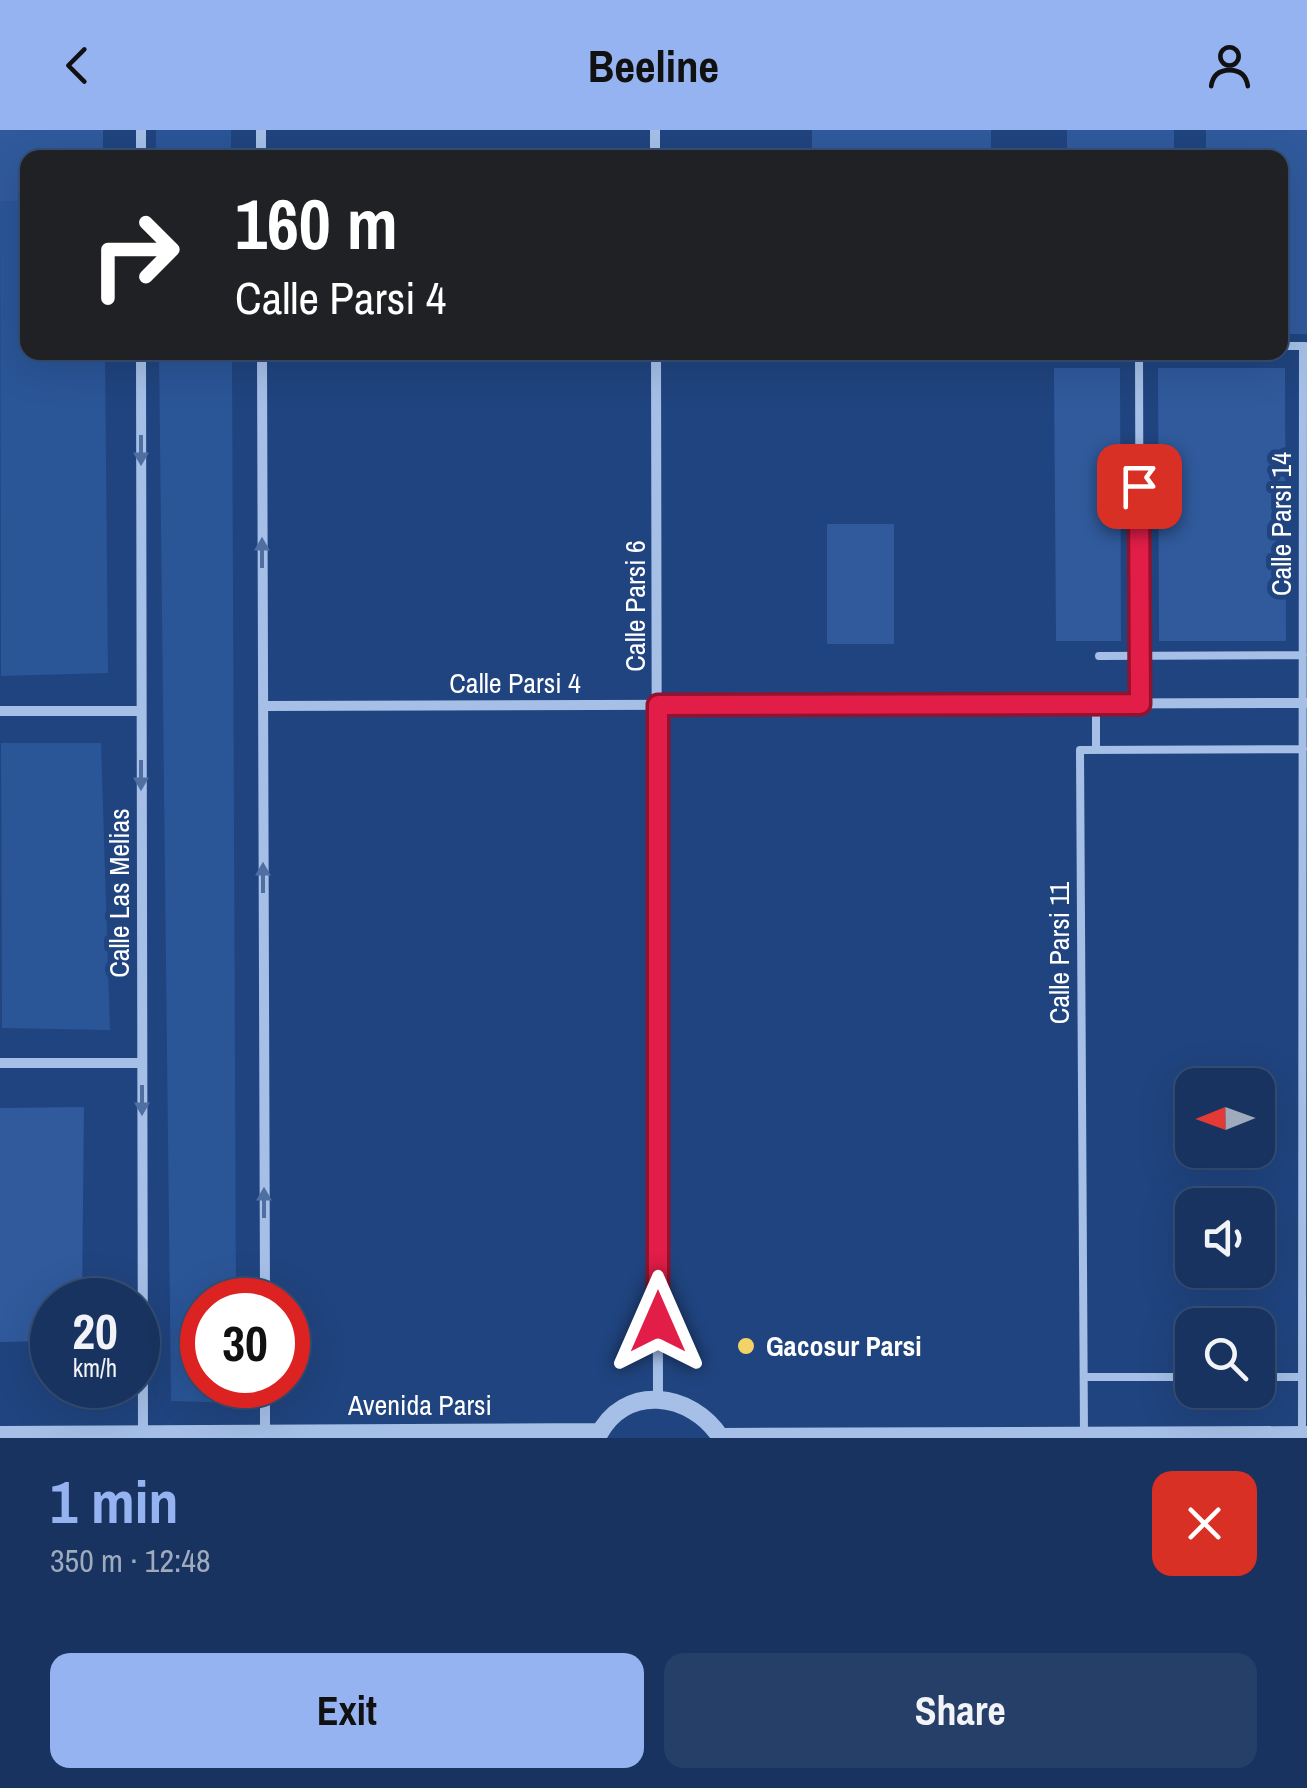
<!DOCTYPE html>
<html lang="en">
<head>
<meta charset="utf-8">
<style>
	body { margin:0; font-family:"Archivo Narrow",sans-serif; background:#253f68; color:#f1f3f6; height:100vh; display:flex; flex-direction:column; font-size:38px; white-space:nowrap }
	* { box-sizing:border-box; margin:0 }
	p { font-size:32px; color:#9faabd }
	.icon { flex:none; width:55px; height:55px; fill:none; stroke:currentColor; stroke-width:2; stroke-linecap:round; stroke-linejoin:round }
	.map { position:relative; height:1308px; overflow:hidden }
	.side { display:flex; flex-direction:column; background:#18335f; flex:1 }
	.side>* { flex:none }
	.hud { position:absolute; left:20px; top:20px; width:1268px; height:210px; border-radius:20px; box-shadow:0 10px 40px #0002,0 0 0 2px #364e74; background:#202124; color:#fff; overflow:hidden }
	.needle { width:65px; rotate:269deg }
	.controls { position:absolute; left:1175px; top:938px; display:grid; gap:20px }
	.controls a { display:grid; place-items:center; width:100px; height:100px; border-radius:20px; background:#18335f; box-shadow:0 10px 40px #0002,0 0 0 2px #364e74; font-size:50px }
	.speed { position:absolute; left:30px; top:1148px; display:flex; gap:20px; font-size:50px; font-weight:700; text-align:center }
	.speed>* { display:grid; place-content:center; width:130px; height:130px; border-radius:50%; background:#18335f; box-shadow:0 10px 40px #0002,0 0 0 2px #364e74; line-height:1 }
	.speed small { font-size:25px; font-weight:400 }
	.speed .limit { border:15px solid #d22; background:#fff; color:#111 }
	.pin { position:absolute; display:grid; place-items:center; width:85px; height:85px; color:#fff; margin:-42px; border-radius:20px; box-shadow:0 5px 15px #0006 }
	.me { position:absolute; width:110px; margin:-55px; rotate:0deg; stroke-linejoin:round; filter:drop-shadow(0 0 8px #0008) }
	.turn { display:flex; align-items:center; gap:35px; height:210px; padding:0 50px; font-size:45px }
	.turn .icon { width:130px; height:130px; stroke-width:2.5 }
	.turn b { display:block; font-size:70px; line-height:85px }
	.round { display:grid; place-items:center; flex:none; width:105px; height:105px; border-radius:20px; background:#253f68 }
	.summary { display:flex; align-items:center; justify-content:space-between; height:170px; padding:0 50px }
	h1 { font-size:60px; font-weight:800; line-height:75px; color:#95b2f1 }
	.button { display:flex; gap:20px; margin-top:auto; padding:20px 50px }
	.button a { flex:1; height:115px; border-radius:20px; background:#95b2f1; color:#111; font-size:40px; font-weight:800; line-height:115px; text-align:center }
	.button a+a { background:#253f68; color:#f1f3f6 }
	header { display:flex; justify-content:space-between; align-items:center; height:130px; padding:0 50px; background:#95b2f1; color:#111; font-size:45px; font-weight:800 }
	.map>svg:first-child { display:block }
	.green { fill:#2a5597 }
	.building { fill:#305a9c }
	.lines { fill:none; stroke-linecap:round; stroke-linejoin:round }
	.service { stroke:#a5bfe7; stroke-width:8 }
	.minor { stroke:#a5bfe7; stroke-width:10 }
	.tertiary { stroke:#a5bfe7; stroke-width:18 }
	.oneway { fill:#4f6fa3 }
	.route-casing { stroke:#92132f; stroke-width:25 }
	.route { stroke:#e11d48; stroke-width:18 }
	.poi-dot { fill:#f4d366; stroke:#20447f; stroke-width:4 }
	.labels { text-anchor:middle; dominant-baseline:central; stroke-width:10; stroke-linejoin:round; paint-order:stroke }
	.street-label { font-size:28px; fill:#fff; stroke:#20447f }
	.poi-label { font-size:28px; font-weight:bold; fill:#fff; stroke:#20447f; text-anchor:start }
</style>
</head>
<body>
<header><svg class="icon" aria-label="back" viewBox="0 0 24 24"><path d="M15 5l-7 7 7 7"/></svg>Beeline<svg class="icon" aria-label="person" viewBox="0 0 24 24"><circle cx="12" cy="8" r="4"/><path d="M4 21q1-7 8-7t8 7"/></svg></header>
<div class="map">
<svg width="1307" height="1308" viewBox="0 0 1307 1308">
	<rect width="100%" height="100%" fill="#20447f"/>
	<path class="green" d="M156 0H231V27H156Z
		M0 71H27L28 222 105 223 108 543 1 546Z
		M159 223H232L236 1170H202V1255H236V1273L171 1271Z
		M1 613H101L110 900 2 898Z"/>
	<path class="building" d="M0 0H103V28H28V71H0Z
		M812 0H991V28H812Z
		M1067 0H1174V28H1067Z
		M1206 0H1307V204H1280V28H1206Z
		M1054 238H1120L1121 511H1056Z
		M1158 238H1285L1286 511H1159Z
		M827 394H894V514H827Z
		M84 977 82 1170H52V1211L0 1212V978Z"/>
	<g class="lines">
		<path class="service" d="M1280 216H1305
			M1139 222 1140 573
			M1099 526 1303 525
			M1096 574V620
			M1084 1247H1192
			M1258 1247H1302
			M1302 1305 1303 216
			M1084 1306 1080 620 1303 619"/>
		<path class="minor" d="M261 0V28
			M655 0V28
			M141 28V0
			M141 222 143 1304
			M262 222 265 1170
			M656 222 658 1269
			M263 576 1307 573
			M0 581H141
			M0 933H142
			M265 1255V1307"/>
		<path class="tertiary" d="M0 1305 600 1302
			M721 1307 1307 1305
			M597 1308C623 1252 692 1262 721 1308"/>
	</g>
	<defs><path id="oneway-solid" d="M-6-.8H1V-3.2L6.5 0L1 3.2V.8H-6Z" transform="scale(2.5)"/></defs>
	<g class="oneway">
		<use href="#oneway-solid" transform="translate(141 320) rotate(90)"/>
		<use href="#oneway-solid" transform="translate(262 423) rotate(-90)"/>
		<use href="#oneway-solid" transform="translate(141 645) rotate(90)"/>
		<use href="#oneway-solid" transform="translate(263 748) rotate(-90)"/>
		<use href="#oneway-solid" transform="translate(142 970) rotate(90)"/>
		<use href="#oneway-solid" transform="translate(264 1073) rotate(-90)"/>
	</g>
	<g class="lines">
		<defs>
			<path id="route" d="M658 1192V575L1140 574 1139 356"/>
		</defs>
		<use href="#route" class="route-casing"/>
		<use href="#route" class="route"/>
	</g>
	<circle class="poi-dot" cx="746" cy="1216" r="10"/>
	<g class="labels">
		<g class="street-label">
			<text transform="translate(1281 394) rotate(-90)">Calle Parsi 14</text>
			<text transform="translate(635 476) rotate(-90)">Calle Parsi 6</text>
			<text x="515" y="553">Calle Parsi 4</text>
			<text transform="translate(119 763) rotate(-90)">Calle Las Melias</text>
			<text transform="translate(1059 823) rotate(-90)">Calle Parsi 11</text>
			<text x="420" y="1275">Avenida Parsi</text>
		</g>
		<g class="poi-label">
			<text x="766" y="1216">Gacosur Parsi</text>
		</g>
	</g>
</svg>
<div class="controls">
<a><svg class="needle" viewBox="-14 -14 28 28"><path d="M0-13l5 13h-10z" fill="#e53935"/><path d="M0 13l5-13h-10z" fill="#9faabd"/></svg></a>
<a><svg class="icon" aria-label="sound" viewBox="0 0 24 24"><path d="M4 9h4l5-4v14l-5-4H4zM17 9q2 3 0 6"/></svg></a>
<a><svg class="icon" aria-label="search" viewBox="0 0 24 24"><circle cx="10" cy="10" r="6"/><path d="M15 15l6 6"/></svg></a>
</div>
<div class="speed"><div>20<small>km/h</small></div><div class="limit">30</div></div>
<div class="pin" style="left:1139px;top:356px;background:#d93025"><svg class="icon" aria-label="arrive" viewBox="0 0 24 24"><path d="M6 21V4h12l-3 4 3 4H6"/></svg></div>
<svg class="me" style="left:658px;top:1192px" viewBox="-20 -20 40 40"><path d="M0-17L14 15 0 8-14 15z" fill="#e11d48" stroke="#fff" stroke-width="4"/></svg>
<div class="hud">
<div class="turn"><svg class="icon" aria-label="right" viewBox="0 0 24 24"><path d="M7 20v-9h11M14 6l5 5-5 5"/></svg><div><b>160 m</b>Calle Parsi 4</div></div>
</div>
</div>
<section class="side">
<div class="summary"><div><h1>1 min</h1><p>350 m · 12:48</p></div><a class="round" style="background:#d93025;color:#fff"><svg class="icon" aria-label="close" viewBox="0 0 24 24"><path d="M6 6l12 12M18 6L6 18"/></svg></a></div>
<div class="button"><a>Exit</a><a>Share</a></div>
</section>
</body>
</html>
